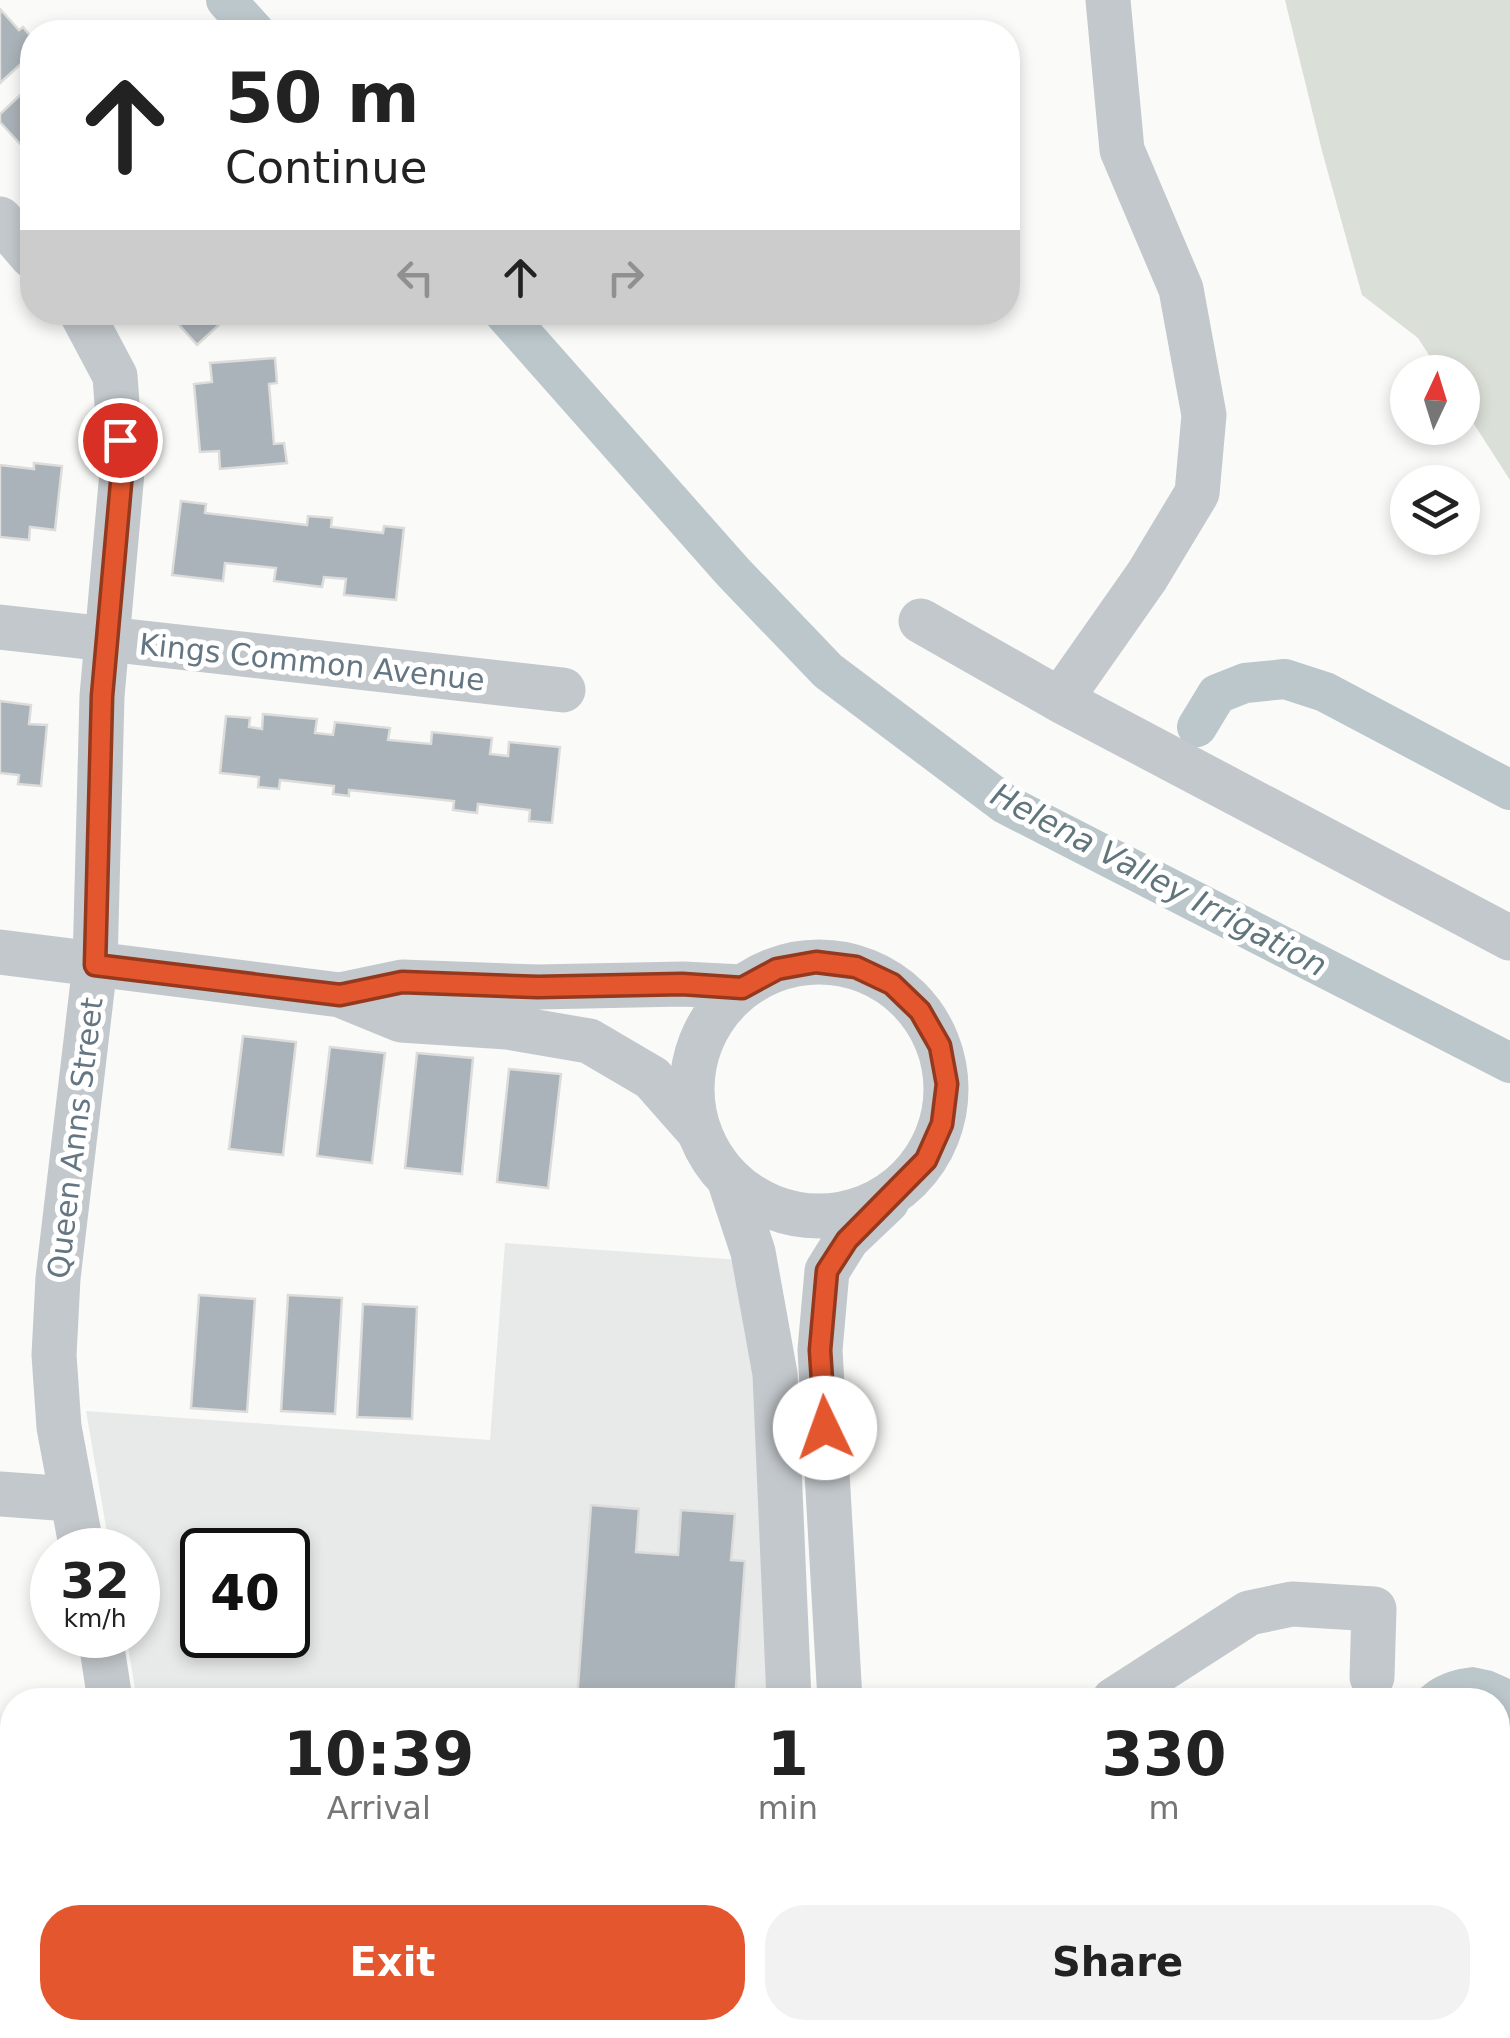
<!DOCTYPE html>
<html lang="en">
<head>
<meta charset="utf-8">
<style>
	body { margin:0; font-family:"DejaVu Sans",sans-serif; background:#f2f2f2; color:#222; height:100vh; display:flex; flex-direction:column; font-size:38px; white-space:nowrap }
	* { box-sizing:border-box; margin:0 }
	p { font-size:32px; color:#767676 }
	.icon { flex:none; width:55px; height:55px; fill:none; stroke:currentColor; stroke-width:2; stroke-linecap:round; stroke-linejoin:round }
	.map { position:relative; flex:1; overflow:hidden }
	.sheet { position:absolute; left:0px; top:1688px; width:1510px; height:352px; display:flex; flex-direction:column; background:#fff; border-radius:40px 40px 0 0; box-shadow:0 5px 15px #0003 }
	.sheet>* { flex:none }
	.guide { position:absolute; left:20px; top:20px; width:1000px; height:305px; border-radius:40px; box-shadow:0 5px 15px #0003; background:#fff; color:#222; overflow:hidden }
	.needle { width:65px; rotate:4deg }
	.tools { position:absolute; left:1390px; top:355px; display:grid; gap:20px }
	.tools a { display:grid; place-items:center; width:90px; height:90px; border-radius:50%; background:#fff; box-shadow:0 5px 15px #0003; font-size:50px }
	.speed { position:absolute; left:30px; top:1528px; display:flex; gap:20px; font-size:50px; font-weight:700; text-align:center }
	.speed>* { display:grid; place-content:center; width:130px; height:130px; border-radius:50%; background:#fff; box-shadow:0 5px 15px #0003; line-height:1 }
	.speed small { font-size:25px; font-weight:400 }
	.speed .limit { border:5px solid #111; border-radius:15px; background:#fff; color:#111 }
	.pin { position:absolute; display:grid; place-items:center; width:85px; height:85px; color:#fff; margin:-42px; border:5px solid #fff; border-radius:50%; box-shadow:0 2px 10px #0007 }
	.me { position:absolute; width:110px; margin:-55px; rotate:357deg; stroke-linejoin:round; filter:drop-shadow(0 0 8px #0008) }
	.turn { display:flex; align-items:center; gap:35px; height:210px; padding:0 40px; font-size:45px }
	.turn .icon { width:130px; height:130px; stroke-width:2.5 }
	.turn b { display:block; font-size:70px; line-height:85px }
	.lanes { display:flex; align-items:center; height:95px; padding:0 40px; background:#0003; justify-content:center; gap:50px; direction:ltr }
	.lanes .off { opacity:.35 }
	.eta { display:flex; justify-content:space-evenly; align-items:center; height:170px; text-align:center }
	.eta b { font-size:60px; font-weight:700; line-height:70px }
	.primary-button { display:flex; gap:20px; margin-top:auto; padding:20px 40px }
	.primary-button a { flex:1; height:115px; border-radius:40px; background:#e4572e; color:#fff; font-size:40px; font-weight:700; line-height:115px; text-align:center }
	.primary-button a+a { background:#f2f2f2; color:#222 }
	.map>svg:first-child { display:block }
	.built { fill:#e8e9e9; fill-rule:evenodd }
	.green { fill:#dadfd7 }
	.water { fill:#bbc7cb }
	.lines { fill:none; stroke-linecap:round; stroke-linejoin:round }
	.canal { stroke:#bbc7cb; stroke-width:40 }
	.building { fill:#aab3b9; stroke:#dcdcda; stroke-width:2.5 }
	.minor { stroke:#c3c8cc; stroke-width:45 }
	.route-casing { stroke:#94391e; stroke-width:25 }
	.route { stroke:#e4572e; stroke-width:18 }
	.labels { text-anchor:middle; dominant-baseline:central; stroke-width:10; stroke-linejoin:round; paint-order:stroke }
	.street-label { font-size:30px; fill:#657683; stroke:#fff }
	.water-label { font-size:32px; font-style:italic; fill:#60757c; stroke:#fff }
</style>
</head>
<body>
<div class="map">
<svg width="1510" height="2038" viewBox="0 0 1510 2038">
	<rect width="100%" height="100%" fill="#fafaf8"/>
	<path class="built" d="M505 1243 741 1260 755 1382 776 1700H137L126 1635H138V1550H110L86 1411 490 1440ZM202 1550H288V1635H202Z
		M0 1925H12V2028H56L55 2038H0Z
		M125 2028H511L698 2038H124Z"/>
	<path class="green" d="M1285 0H1510V480L1463 407 1462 372H1440L1418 338 1362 295 1322 151Z"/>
	<path class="water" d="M1473 1667 1492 1671 1510 1679V1803L1498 1810V1700H1409C1427 1679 1445 1670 1473 1667Z
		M1498 1895 1510 1909V1989L1498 2001Z"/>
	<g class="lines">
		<path class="canal" d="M226 0 255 32
			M503 312 733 572 828 671 1005 804 1510 1063
			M1197 727 1217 694 1245 683 1285 679 1325 692 1510 790"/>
	</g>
	<path class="building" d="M0 9 19 30 23 27 32 38V54L0 83Z
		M32 84V157L0 122V114Z
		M168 312H233L197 345Z
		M275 358 277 383 269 384 274 444 284 443 287 463 220 469 219 451 200 452 194 384 212 382 210 363Z
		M34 463 62 466 55 530 30 527 29 540 0 537V465L34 469Z
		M181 501 206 504 205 513 307 525 308 516 332 518 331 527 383 533 384 526 404 528 396 600 344 595 346 579 324 577 322 587 274 581 276 568 225 563 223 581 172 575Z
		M0 701 31 705 29 724 47 725 41 786 18 784 19 775 0 773Z
		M263 714 317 719 315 733 333 735 335 722 390 728 388 740 431 744 432 732 492 738 490 754 508 756 509 742 560 747 552 823 529 821 530 810 478 804 477 813 453 810 454 801 349 790V796L333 794 334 786 280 780 279 789 258 787 259 777 220 773 226 716 250 718 249 727 262 729Z
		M243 1036 296 1042 283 1155 229 1149Z
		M330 1047 385 1053 372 1163 317 1156Z
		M417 1053 473 1058 462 1174 405 1168Z
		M509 1069 561 1074 548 1188 497 1182Z
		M199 1295 255 1299 247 1412 191 1408Z
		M288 1295 342 1298 335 1414 281 1411Z
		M363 1304 417 1307 412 1419 357 1417Z
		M591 1505 639 1509 636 1552 678 1555 681 1510 735 1514 731 1560 745 1561 735 1700H577Z"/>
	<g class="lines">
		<path class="minor" d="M0 219 32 256
			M81 312 115 376 122 472 102 696 95 965 58 1278 54 1355 59 1427 82 1550
			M921 621 1060 700 1510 938
			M0 627 563 690
			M1060 700 1147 576 1197 493 1204 415 1181 289 1122 150 1108 0
			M0 952 340 995 401 1020 507 1027 589 1041 652 1078 697 1129
			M692 1089a127 127 0 1 1 254 0a127 127 0 1 1-254 0Z
			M340 995 402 982 538 987 683 984 742 987
			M729 1179 753 1252 775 1374 789 1700
			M0 1494 70 1499
			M100 1635 110 1700
			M840 1700 820 1350 827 1271 847 1239 887 1201
			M1114 1700 1249 1613 1292 1604 1374 1609 1372 1677
			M0 1976 12 1977
			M94 2038 95 2028
			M175 2038V2028
			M832 2038V2028
			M967 2038 968 2028"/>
	</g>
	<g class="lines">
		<defs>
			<path id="route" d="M120 440 122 472 102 696 95 965 340 995 402 982 538 987 682 984 742 988 777 969 816 962 856 967 892 984 920 1011 940 1046 947 1084 942 1124 926 1160 847 1240 827 1271 820 1350 825 1428"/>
		</defs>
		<use href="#route" class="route-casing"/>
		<use href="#route" class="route"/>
	</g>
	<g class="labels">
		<g class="street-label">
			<text transform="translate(312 662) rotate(6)">Kings Common Avenue</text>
			<text transform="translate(75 1138) rotate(-83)">Queen Anns Street</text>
		</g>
		<g class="water-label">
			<text transform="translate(1159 880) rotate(28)">Helena Valley Irrigation</text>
		</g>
	</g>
</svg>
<div class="tools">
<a><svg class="needle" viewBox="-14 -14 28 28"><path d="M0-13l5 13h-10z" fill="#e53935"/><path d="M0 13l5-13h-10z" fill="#767676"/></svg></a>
<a><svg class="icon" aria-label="layers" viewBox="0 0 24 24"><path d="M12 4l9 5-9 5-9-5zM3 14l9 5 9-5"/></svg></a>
</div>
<div class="speed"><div>32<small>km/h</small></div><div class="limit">40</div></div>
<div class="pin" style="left:120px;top:440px;background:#d93025"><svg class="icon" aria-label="arrive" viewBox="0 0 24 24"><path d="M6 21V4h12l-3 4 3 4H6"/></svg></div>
<svg class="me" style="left:825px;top:1428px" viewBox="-20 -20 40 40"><circle r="19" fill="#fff"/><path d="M0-13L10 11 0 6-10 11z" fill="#e4572e"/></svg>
<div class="guide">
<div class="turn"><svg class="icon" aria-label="ahead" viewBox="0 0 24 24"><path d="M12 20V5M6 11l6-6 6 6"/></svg><div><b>50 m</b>Continue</div></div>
<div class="lanes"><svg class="icon off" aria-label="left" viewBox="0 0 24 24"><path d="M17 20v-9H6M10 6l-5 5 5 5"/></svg><svg class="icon" aria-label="ahead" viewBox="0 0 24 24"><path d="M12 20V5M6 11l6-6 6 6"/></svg><svg class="icon off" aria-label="right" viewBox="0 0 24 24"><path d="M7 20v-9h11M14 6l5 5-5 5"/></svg></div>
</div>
<section class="sheet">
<div class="eta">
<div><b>10:39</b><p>Arrival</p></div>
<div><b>1</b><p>min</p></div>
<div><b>330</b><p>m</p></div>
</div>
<div class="primary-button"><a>Exit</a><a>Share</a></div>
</section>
</div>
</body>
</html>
